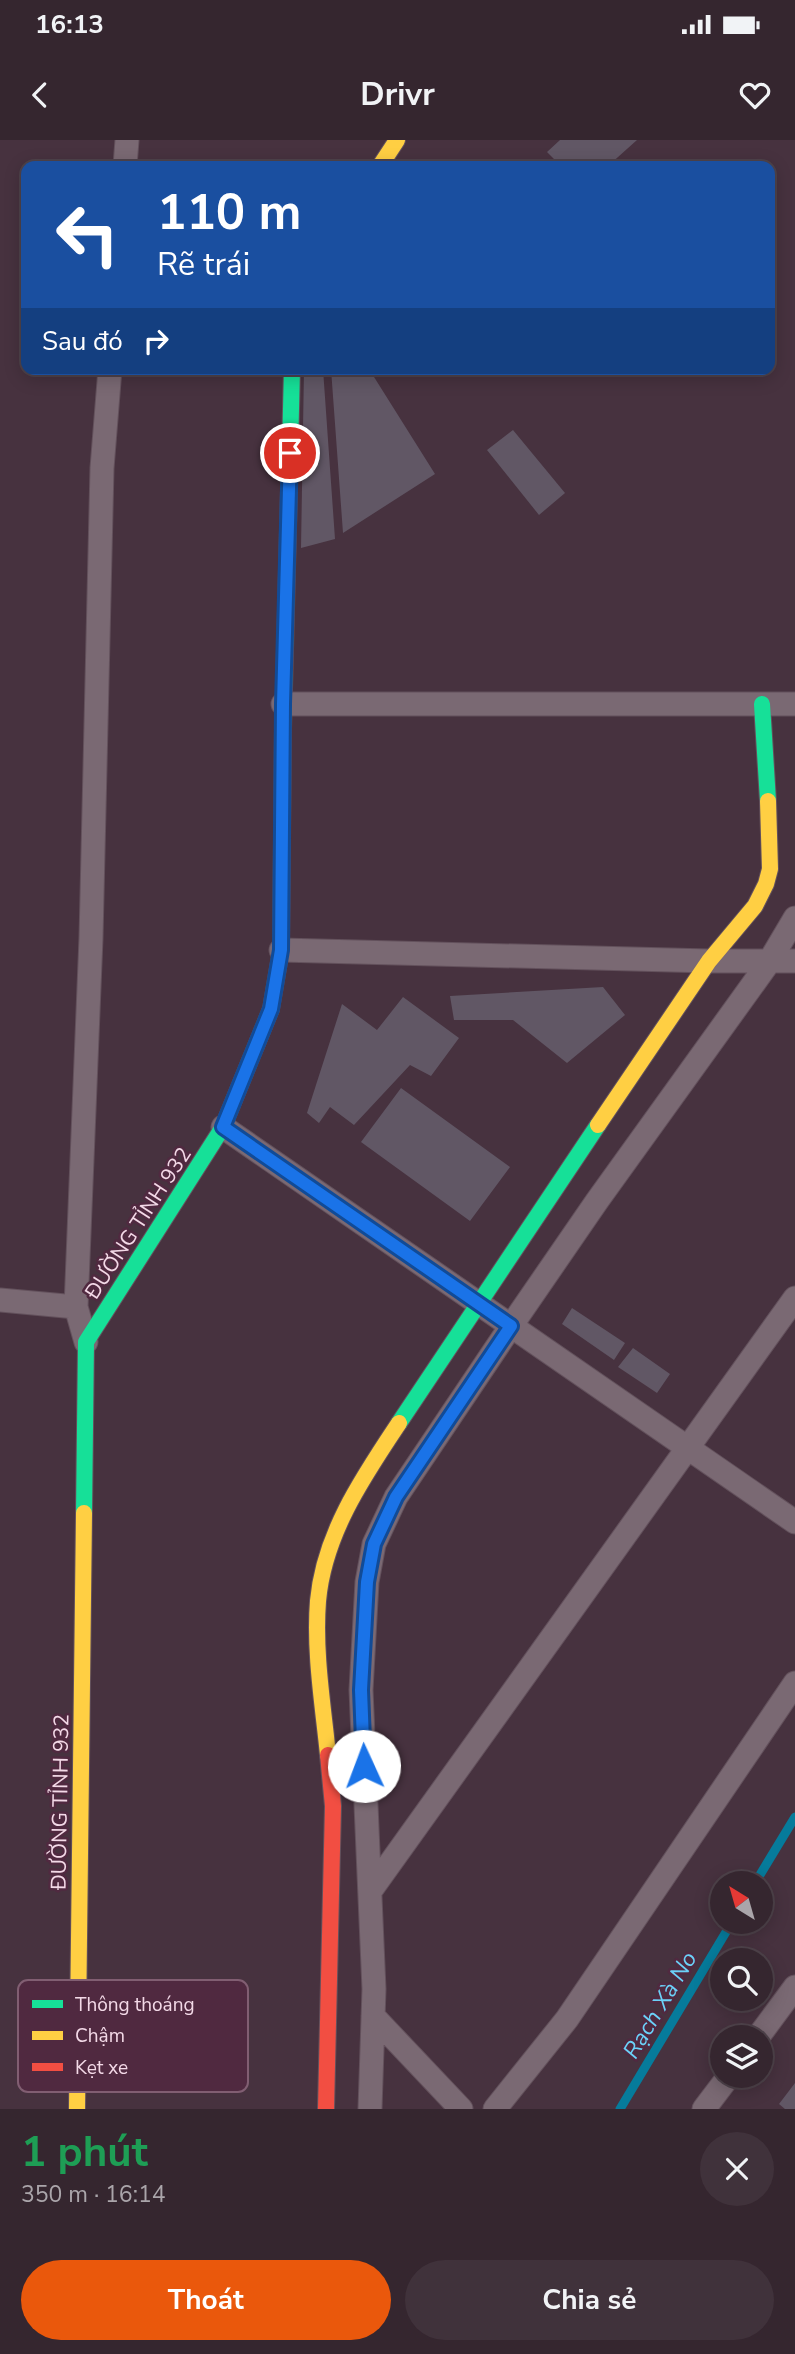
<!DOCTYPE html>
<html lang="vi">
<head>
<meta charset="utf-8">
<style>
	body { margin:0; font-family:"Nunito Sans",sans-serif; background:#40323b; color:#f1f3f6; height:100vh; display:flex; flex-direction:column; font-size:26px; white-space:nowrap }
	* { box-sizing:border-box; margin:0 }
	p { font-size:23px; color:#aaa5aa }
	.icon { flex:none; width:38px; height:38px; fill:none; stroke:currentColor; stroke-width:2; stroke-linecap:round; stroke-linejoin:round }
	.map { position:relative; height:1969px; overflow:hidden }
	.details { display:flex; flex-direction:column; background:#35262f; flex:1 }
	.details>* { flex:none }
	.banner { position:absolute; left:21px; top:21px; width:754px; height:214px; border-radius:14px; box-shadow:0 4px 18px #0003,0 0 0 2px #4f434b; background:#1a4fa0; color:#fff; overflow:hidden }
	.needle { width:46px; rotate:323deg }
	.buttons { position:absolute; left:710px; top:1731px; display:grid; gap:14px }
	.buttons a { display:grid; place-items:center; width:63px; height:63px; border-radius:50%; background:#35262f; box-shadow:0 4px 18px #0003,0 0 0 2px #4f434b; font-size:35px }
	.pin { position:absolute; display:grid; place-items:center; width:60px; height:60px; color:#fff; margin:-30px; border:4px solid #fff; border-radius:50%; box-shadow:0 2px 7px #0007 }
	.me { position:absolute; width:77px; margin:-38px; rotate:358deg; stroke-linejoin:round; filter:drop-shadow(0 0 5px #0008) }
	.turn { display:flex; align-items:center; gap:24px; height:147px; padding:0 21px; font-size:32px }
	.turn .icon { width:91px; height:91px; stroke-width:2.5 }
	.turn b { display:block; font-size:49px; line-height:60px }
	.then { display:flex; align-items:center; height:66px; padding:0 21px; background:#0003; gap:14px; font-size:26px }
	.round { display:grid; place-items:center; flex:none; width:74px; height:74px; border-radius:37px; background:#40323b }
	.head { display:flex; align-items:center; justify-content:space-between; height:119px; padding:0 21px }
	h1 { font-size:42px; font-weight:700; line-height:52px; color:#1e9e55 }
	.button { display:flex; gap:14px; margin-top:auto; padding:14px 21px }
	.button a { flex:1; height:80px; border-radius:42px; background:#ea580c; color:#fff; font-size:28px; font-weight:700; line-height:80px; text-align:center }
	.button a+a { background:#40323b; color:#f1f3f6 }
	.status { display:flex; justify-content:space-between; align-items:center; height:49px; padding:0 35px; background:#35262f; direction:ltr }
	.status svg { height:19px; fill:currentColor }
	header { display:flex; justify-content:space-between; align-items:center; height:91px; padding:0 21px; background:#35262f; font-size:32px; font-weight:700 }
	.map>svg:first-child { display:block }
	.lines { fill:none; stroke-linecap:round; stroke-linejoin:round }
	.stream { stroke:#067b9b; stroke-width:9 }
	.building { fill:#615765 }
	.street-casing { stroke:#63515c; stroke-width:25 }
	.fast-casing { stroke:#63515c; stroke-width:18 }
	.slow-casing { stroke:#63515c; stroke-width:18 }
	.jam-casing { stroke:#63515c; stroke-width:18 }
	.street { stroke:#7a6973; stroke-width:23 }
	.fast { stroke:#16e098; stroke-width:16 }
	.slow { stroke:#ffcf43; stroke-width:16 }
	.jam { stroke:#f24e42; stroke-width:16 }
	.route-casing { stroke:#114b97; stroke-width:18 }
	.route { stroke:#1a73e8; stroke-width:12 }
	.labels { text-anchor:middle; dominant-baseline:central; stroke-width:5; stroke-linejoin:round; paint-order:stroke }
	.street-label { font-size:21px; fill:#f3d9e7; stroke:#502940 }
	.water-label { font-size:23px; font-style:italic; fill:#6bd2f8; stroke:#502940 }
	.key { fill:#502940; stroke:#815e72; stroke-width:2 }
	.key-label { font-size:19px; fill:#f3d9e7 }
</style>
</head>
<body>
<div class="status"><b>16:13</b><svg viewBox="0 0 49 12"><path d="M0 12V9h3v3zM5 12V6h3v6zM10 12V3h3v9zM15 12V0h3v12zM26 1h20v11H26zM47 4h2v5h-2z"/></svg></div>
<header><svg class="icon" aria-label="back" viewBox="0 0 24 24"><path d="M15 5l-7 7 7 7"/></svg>Drivr<svg class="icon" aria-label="heart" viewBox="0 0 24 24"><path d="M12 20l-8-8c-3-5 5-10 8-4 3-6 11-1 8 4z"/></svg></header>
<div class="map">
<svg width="795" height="1969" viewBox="0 0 795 1969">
	<rect width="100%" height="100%" fill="#47323f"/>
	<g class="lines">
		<path class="stream" d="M755 1743 795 1677
			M620 1969 732 1782"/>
	</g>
	<path class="building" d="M560 0H637L608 26H561L547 12Z
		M304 229H323L335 399 301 408Z
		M331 229H369L435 334 343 393Z
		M513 290 565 353 539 375 487 310Z
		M603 847 625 875 567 923 513 880H454L450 856Z
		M403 857 459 898 431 936 410 925 354 985 330 967 319 983 307 973 342 864 377 890Z
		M401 948 510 1027 470 1081 361 1002Z
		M572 1168 625 1203 614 1220 562 1184Z
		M633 1208 670 1234 657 1253 618 1227Z
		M795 1943V1969H785L779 1964Z"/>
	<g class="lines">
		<defs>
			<path id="street" d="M125 26 127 0
				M283 564H795
				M281 810 709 821H795
				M223 987 795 1382
				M0 1160 76 1167
				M86 1202 76 1167 91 798 102 328 110 229
				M371 1750 795 1158
				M373 1876 461 1969
				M758 1897 795 1847
				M370 1969 374 1849 361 1550 367 1442 374 1404 396 1357 511 1186 597 1061 769 822 795 778
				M495 1969 567 1879 795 1543
				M704 1969 729 1936"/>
			<path id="fast" d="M762 564 768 661
				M283 589 292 229
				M399 1283 598 985
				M84 1373 86 1202 223 987 271 869"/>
			<path id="slow" d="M380 26 397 0
				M598 985 709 821 755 766 766 744 770 729 768 661
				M328 1615C323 1565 314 1512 318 1461 324 1394 363 1337 399 1283
				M77 1969 84 1373"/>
			<path id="jam" d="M271 869 281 810 283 589
				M326 1969 333 1666 328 1615"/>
		</defs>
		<use href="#street" class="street-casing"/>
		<use href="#fast" class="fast-casing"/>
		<use href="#slow" class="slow-casing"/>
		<use href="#jam" class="jam-casing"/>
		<use href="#street" class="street"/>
		<use href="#fast" class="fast"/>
		<use href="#slow" class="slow"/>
		<use href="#jam" class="jam"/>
	</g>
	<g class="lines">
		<defs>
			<path id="route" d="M290 313 283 564 281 810 271 869 223 987 511 1186 396 1357 374 1404 367 1442 361 1550 364 1626"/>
		</defs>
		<use href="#route" class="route-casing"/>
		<use href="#route" class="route"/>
	</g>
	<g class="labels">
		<g class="street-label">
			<text transform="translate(138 1083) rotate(-57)">ĐƯỜNG TỈNH 932</text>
			<text transform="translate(60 1662) rotate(-89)">ĐƯỜNG TỈNH 932</text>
		</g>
		<g class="water-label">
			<text transform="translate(660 1865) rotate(-59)">Rạch Xà No</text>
		</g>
	</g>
	<rect x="18" y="1840" width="230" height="112" rx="10" class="key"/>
	<rect x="32" y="1860" width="31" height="8" fill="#16e098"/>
	<rect x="32" y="1891" width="31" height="9" fill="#ffcf43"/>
	<rect x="32" y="1923" width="31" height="8" fill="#f24e42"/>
	<g class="key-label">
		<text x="75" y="1871">Thông thoáng</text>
		<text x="75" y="1902">Chậm</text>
		<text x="75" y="1934">Kẹt xe</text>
	</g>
</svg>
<div class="buttons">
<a><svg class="needle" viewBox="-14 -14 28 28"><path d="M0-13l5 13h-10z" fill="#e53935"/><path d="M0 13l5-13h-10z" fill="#aaa5aa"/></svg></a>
<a><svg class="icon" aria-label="search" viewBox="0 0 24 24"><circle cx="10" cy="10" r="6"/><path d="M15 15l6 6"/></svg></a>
<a><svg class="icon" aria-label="layers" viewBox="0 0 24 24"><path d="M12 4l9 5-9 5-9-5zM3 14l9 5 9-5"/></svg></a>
</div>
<div class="pin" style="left:290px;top:313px;background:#d93025"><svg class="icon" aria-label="arrive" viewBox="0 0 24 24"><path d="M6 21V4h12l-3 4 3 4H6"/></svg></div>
<svg class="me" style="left:364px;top:1626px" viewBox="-20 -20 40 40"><circle r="19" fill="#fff"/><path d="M0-13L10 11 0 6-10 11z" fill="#1a73e8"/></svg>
<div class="banner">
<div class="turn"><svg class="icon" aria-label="left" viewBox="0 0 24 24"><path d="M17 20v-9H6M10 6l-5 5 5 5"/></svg><div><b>110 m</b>Rẽ trái</div></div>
<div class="then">Sau đó<svg class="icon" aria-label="right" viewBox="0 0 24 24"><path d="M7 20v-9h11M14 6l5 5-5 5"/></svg></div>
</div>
</div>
<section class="details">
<div class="head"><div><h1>1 phút</h1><p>350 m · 16:14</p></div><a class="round"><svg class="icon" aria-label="close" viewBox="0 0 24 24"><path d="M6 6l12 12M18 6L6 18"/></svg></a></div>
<div class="button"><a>Thoát</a><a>Chia sẻ</a></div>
</section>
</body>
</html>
